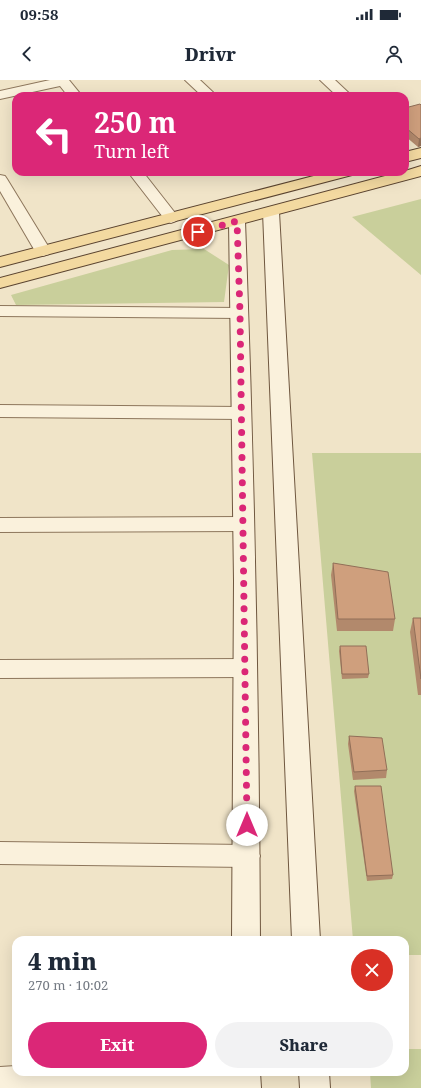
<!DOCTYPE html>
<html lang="en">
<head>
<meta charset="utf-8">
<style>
	body { margin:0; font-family:"Noto Serif",serif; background:#f2f2f3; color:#1f2937; height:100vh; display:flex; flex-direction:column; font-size:15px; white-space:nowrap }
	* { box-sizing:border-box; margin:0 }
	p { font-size:13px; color:#747a83 }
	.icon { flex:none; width:22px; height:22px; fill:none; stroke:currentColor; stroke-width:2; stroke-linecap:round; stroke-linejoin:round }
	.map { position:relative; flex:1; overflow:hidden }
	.drawer { position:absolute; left:12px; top:856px; width:397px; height:140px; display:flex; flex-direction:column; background:#fff; border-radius:12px; box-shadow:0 4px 16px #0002 }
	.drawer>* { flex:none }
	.guide { position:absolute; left:12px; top:12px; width:397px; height:84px; border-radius:12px; box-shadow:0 4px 16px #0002; background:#db2777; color:#fff; overflow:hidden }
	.pin { position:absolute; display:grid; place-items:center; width:34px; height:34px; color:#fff; margin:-17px; border:2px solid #fff; border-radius:50%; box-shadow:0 1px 4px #0007 }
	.me { position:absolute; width:44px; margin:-22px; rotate:0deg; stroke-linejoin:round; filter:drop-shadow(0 0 3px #0008) }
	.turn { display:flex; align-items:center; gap:14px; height:84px; padding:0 16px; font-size:18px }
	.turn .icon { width:52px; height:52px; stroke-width:2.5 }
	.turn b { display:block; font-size:28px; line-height:34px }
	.round { display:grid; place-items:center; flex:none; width:42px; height:42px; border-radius:21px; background:#f2f2f3 }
	.overview { display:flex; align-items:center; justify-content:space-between; height:68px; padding:0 16px }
	h1 { font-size:24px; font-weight:800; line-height:30px }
	.primary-button { display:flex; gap:8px; margin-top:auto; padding:8px 16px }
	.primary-button a { flex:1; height:46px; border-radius:24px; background:#db2777; color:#fff; font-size:16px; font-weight:800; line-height:46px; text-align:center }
	.primary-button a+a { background:#f2f2f3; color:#1f2937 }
	.status { display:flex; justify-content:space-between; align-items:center; height:28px; padding:0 20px; background:#fff; direction:ltr }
	.status svg { height:11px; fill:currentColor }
	header { display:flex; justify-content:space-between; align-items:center; height:52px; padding:0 16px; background:#fff; font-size:18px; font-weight:800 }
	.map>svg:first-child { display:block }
	.green { fill:#c9cf9b }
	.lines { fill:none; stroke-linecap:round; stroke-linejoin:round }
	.street-casing { stroke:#8d765c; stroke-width:2 }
	.secondary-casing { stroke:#6f573f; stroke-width:2 }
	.primary-casing { stroke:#5b4430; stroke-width:2 }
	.street { fill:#faf1dc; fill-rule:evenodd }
	.secondary { fill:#faf1dc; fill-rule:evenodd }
	.primary { fill:#f3d9a0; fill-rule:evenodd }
	.wall { fill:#b2896c }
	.shaded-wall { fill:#916f58 }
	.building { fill:#cf9f7d; stroke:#916f58 }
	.route { stroke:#db2777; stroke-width:7; stroke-dasharray:0 12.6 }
</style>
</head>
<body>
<div class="status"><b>09:58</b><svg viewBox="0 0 49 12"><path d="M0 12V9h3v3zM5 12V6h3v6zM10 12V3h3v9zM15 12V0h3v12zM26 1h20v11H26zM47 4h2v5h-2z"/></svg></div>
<header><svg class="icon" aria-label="back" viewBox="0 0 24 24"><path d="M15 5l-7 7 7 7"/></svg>Drivr<svg class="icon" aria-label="person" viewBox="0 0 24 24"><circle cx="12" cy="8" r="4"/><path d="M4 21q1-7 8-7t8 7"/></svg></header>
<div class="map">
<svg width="421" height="1008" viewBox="0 0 421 1008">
	<rect width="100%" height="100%" fill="#f0e4c8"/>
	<path class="green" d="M421 119V195L352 137Z
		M204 169 229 185 224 222 16 225 11 215 172 170Z
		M312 373H421V875H405V860H353Z
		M405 969H421V1008H371L370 992H405Z"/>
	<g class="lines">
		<defs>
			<path id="street" d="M50 0H69L82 16H68L60 6 0 19V11Z
				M185 0H200L217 16H202Z
				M320 0H335L352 16H337Z
				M128 92H143L179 138 176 141 171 143 166 141Z
				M0 95 5 96 7 99 51 171 49 174 43 176 37 174 35 171 0 111Z
				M0 226 240 228 246 229 248 233 246 237 240 238 0 236Z
				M0 325 241 327 247 329 250 333 247 337 241 339 0 337Z
				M243 437 250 439 253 444 250 449 243 451 0 452V438Z
				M246 579 254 582 257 588 254 594 246 597 0 598V580Z
				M0 762 247 765 256 768 260 776 256 784 247 787 0 784Z
				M16 986V992H258L259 995 255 1005 248 1008H0V987Z"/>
			<path id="secondary" d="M271 127 277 129 279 132 320 860H292L263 132 265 129Z
				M237 136 243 138 245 141C254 381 259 620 260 860H232L234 501 229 141 231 138Z
				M230 992H260L261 1008H231Z
				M299 992H329L330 1008H300Z"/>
			<path id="primary" d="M421 68V78L405 82V72Z
				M421 86V96L0 208V198L400 92H405V91Z
				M329 92H355L352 95 0 187V177Z"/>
		</defs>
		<use href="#street" class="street-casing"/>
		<use href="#secondary" class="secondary-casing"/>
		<use href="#primary" class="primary-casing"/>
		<use href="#street" class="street"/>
		<use href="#secondary" class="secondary"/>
		<use href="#primary" class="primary"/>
	</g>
	<path class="wall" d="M421 25V66L418 67 405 56V28Z
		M333 483 395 539 393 551H337L331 495Z
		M413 538H421V615H418L410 552Z
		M340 566 369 594 368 598 342 599 339 571Z
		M349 656 387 690 386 698 353 700 348 664Z
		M355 706 393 795 392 799 367 801 354 711Z"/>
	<path class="shaded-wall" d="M421 58V66L418 67 419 59Z"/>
	<path class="building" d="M420 24 421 25V58L419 59 405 47V28Z
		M333 483 388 492 395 539H338Z
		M413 538H421V599Z
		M340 566H366L369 594H342Z
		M349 656 382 658 387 690 354 692Z
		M355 706H381L393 795 367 796Z"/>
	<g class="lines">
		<path class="route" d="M198 152 237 141 240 233 247 745"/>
	</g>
</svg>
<div class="pin" style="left:198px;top:152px;background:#d93025"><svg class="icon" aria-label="arrive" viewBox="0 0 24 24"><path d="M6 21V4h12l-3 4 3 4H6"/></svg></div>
<svg class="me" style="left:247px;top:745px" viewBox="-20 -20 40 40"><circle r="19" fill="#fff"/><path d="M0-13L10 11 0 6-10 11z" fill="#db2777"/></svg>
<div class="guide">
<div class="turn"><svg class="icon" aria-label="left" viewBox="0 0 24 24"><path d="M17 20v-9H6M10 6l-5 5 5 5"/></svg><div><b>250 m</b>Turn left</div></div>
</div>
<section class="drawer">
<div class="overview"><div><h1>4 min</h1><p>270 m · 10:02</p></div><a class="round" style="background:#d93025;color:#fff"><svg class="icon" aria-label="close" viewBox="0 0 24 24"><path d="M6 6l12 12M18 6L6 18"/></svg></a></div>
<div class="primary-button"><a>Exit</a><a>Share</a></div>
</section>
</div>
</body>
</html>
